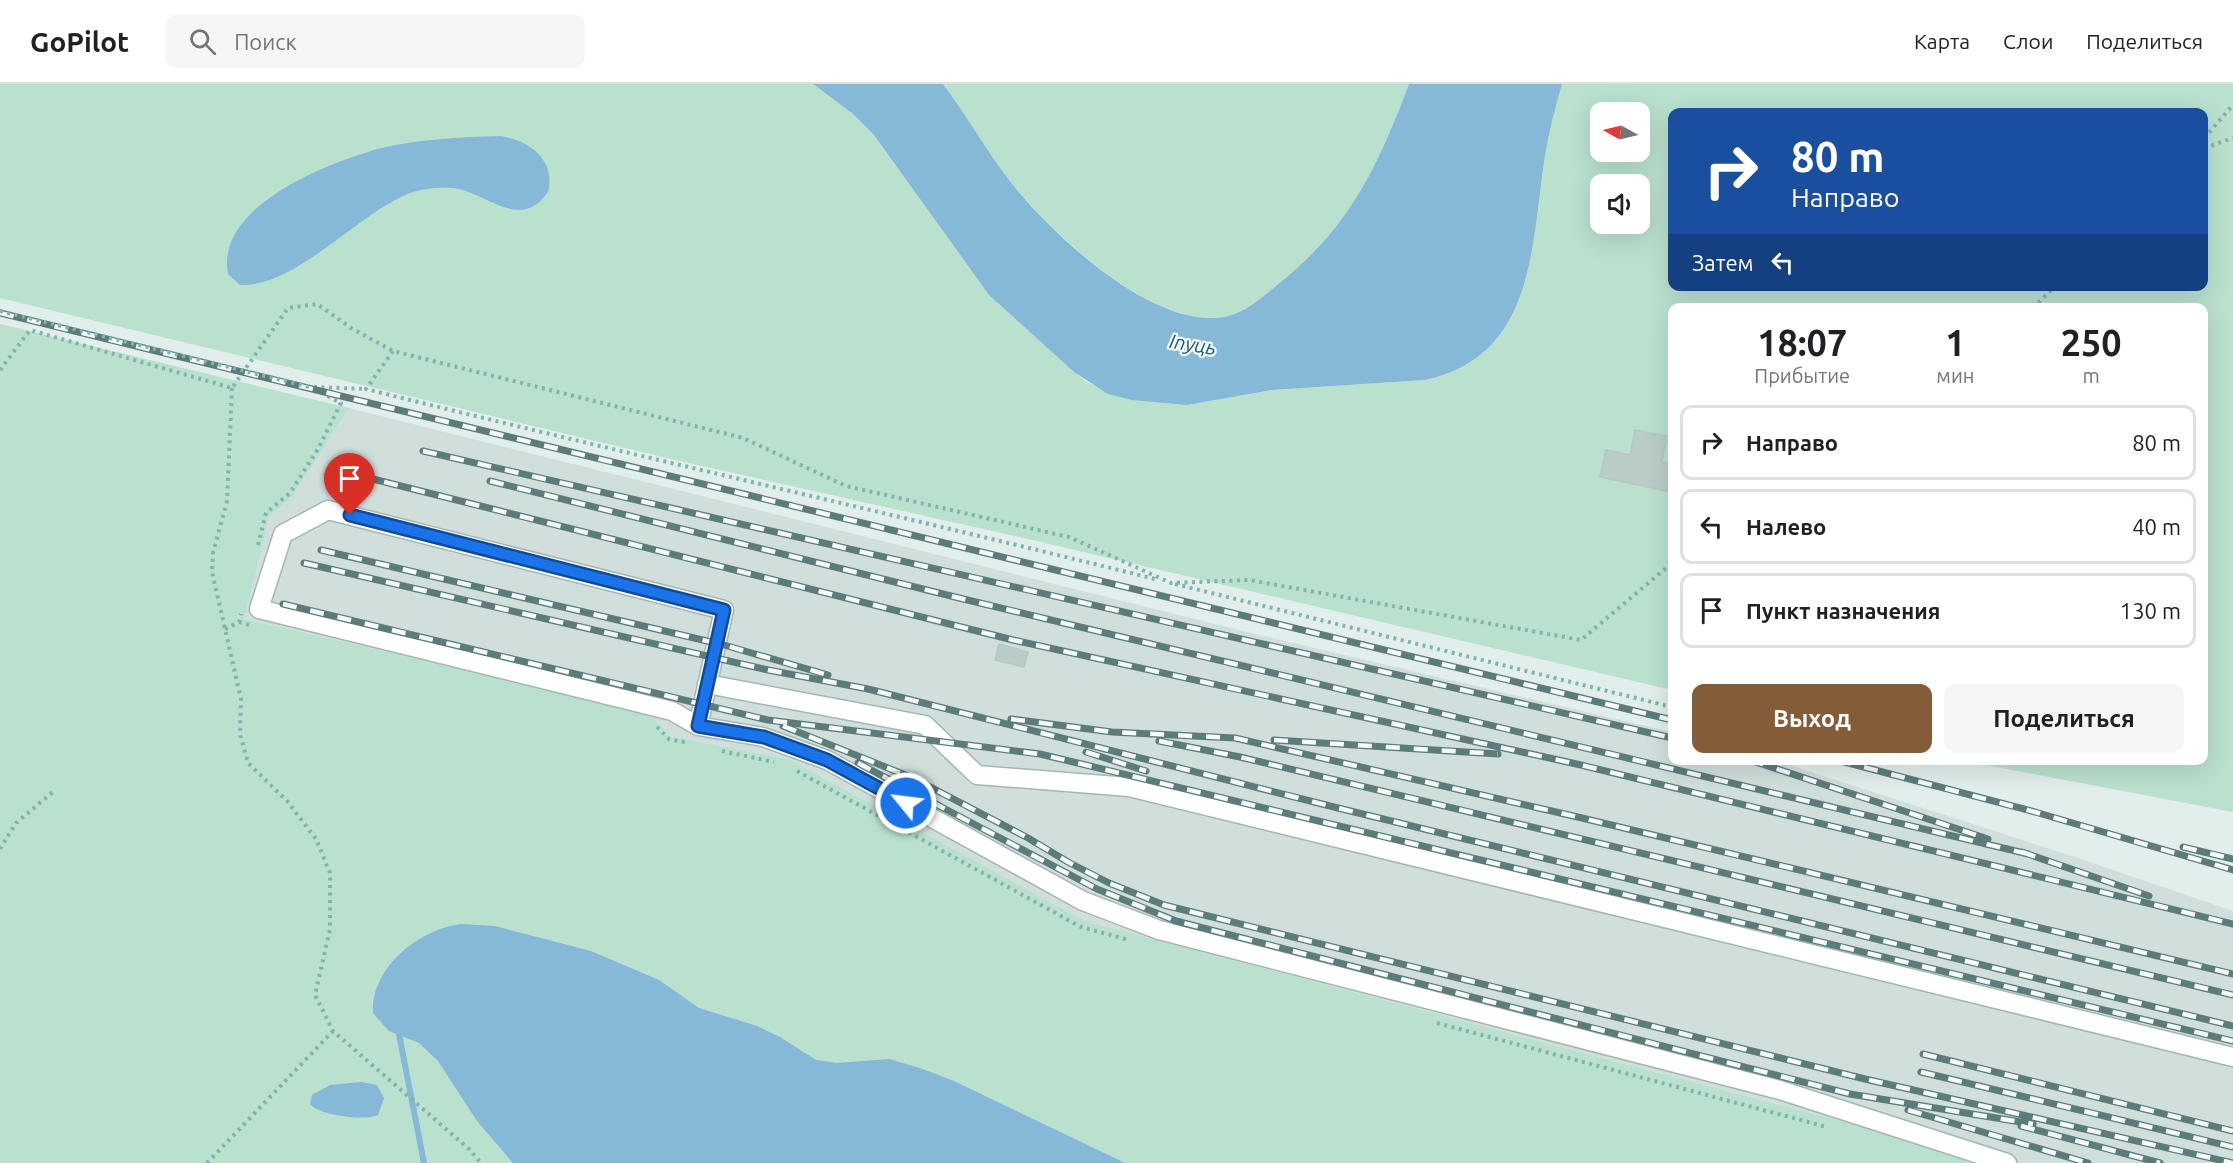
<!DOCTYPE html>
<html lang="ru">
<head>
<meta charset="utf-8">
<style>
	body { margin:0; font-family:Ubuntu,sans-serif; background:#f6f6f6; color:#202124; height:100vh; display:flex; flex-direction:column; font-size:22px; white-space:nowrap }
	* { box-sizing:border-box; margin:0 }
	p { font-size:20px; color:#757577 }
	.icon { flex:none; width:33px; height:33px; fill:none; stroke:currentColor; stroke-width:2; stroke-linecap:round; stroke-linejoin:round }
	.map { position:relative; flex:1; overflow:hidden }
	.drawer { position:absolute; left:1668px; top:219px; width:540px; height:462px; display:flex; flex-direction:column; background:#fff; border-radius:12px; box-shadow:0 6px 24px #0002 }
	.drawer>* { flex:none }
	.banner { position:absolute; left:1668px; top:24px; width:540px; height:183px; border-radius:12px; box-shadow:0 6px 24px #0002; background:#1a4fa0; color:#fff; overflow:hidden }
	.needle { width:39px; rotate:278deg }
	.buttons { position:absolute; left:1590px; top:18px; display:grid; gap:12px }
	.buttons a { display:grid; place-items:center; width:60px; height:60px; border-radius:12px; background:#fff; box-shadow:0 6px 24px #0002; font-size:30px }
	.pin { position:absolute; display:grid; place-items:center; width:51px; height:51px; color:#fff; margin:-62px -26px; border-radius:50% 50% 50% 0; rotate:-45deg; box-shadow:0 0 6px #0007 }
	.pin .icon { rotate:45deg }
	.me { position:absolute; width:66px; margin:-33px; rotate:299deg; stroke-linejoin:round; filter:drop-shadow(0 0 4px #0008) }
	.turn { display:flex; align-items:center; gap:21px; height:126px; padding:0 24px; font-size:27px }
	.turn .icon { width:78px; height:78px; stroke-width:2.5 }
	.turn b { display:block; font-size:42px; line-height:51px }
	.then { display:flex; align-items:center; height:57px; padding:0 24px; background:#0003; gap:12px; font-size:22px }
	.eta { display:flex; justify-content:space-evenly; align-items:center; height:102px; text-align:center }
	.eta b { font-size:36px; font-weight:600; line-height:42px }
	.action { display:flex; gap:12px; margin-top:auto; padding:12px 24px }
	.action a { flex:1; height:69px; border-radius:12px; background:#845c38; color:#fff; font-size:24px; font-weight:600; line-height:69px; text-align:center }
	.action a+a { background:#f6f6f6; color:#202124 }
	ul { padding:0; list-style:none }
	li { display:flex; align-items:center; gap:18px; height:75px; margin:0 12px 9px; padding:0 12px; border:3px solid #e0e0e0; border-radius:12px }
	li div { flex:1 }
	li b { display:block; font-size:22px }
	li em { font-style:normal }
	header { display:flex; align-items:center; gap:36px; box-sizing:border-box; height:84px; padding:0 30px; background:#fff; border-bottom:2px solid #e0e0e0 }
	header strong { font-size:28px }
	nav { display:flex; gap:33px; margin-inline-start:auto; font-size:21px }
	.search { width:420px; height:54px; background:#f6f6f6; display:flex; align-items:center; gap:15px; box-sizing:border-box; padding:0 21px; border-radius:12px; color:#757577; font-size:22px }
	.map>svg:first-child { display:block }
	.built { fill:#d0dedc }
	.green { fill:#b9e1cd; fill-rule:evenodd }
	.water { fill:#86b8d8 }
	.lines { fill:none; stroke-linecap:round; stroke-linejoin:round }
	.stream { stroke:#86b8d8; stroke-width:6 }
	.building { fill:#baccc8; stroke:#b4c8c4; stroke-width:1.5 }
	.minor-casing { stroke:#a4b7b4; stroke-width:21 }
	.path { stroke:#80b4b0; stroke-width:4; stroke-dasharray:3 4.5; stroke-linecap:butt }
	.minor { stroke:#fff; stroke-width:18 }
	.rail-casing { stroke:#5b7c7b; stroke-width:7 }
	.rail { stroke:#f4faf8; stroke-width:4.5; stroke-dasharray:14; stroke-linecap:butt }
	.path-bridge { stroke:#80b4b0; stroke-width:4; stroke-dasharray:3 4.5; stroke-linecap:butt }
	.route-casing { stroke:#114b97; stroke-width:15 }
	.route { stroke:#1a73e8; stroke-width:10 }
	.labels { text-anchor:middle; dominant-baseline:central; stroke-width:4.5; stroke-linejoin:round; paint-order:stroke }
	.water-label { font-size:20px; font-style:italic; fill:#145783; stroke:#f4faf8 }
</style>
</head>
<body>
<header>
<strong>GoPilot</strong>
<div class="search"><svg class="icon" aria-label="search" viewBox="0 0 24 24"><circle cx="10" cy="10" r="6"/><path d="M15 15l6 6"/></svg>Поиск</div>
<nav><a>Карта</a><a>Слои</a><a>Поделиться</a></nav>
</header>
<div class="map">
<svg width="2233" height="1079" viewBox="0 0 2233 1079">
	<rect width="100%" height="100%" fill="#e2eeeb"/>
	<path class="built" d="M349 324 1255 550 1672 648V676L1777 677 2078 774 2233 827V1079H1971L1890 1050 1085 837 791 676 669 652 649 628 244 535 270 432 293 412Z"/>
	<path class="green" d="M0 0H813L853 30 874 51 989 211 1074 288 1088 299 1187 321 1272 306 1425 296C1536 272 1531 161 1545 72 1549 47 1555 24 1562 0H2233V728L1965 677 2204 676V224H1672V606L1028 455 671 375 0 214ZM1600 28H1640V68H1600ZM1672 28H2204V202H1672ZM1600 100H1640V140H1600Z
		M943 0H1409C1376 86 1350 143 1276 202 1256 218 1239 234 1213 234 1145 236 1054 151 1013 101 988 70 968 33 943 0Z
		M0 240 349 324 293 412 270 432 244 535 649 628 669 652 791 676 1085 837 1890 1050 1971 1079H0Z"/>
	<path class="water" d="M813 0H943C968 33 988 70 1013 101 1054 152 1145 236 1213 234 1239 234 1256 218 1276 202 1350 143 1376 86 1409 0H1562C1555 24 1549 47 1545 72 1531 161 1536 272 1425 296L1272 306 1187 321 1132 316 1108 310 1074 288 989 211 874 51 853 30Z
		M501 52C529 57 556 75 548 108 520 148 488 109 454 104 440 103 425 104 413 108 359 127 298 203 240 201L228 190C215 122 328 79 378 65 417 55 461 53 501 52Z
		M460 840 495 842 591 867 659 896 699 924 757 942 780 953 816 976 837 979 889 975 920 984 954 997 1125 1079H513L477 1037 438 977 419 959 389 947 373 929C371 883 419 846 460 840Z
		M361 998 377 1001 384 1014 378 1031C365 1037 320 1032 310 1020L312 1011 330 1001Z"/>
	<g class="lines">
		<path class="stream" d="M398 945 424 1079"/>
	</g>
	<path class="building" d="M1635 346 1667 352 1662 378 1672 380V408L1600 393 1606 366 1630 371Z
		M999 560 1028 568 1024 583 995 576Z"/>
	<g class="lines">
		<defs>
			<path id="minor" d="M707 600 925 641 977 691 1129 703 2233 973
				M698 642 724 526 328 426 283 450 259 525 672 627 698 642 763 653 827 676 1083 817 1159 846 1780 1006 2007 1079"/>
		</defs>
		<use href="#minor" class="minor-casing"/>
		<path class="path" d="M2204 54 2233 21
			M2204 64 2233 54
			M2033 224 2055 202
			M393 267 366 305C630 371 895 430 1159 496
			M0 286 30 246 232 304 288 224 317 220 351 244 393 267 743 354 846 402 1069 453 1171 499 1249 496 1581 556 1672 479
			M314 303 366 305
			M232 304 227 417 213 469 212 488 241 615 240 650 248 679 287 717 316 755 330 789V845L315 911 333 947 469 1065 481 1079
			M258 461 266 429 290 409 318 365 341 319 310 303
			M1175 500 1672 623
			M239 538 250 541
			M225 545 239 538 241 530
			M657 643 669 655 689 659
			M722 667 774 678
			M797 687 1081 843 1129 856
			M0 765 16 739 54 707
			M1437 939 1827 1043
			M207 1079 333 947"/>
		<use href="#minor" class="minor"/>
		<defs>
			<path id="rail" d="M0 229 1672 636
				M423 367 1672 654
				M357 391 1013 556 1581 681 2233 840
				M490 397 955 513 2028 770
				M321 466 724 561 828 591
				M304 479 768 586 868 605 1338 724 2233 942
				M283 520 768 636 1040 670 2233 957
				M1011 635 1112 648 1235 654 1582 734 2233 890
				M783 642 913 694 1028 754 1068 778 1109 799 1164 821 1865 995 2233 1079
				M1274 656 1498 670
				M1159 657 1240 673 2233 911
				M1086 668 1146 687
				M1750 676 1988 755
				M1837 676 2035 728 2233 786
				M858 679 1097 805 1176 837 1850 1010 2033 1040
				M2183 763 2233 775
				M2022 768 2149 812
				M1923 970 2233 1047
				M1921 988 2233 1063
				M1908 1026 2088 1079
				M2021 1042 2160 1079"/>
		</defs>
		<use href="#rail" class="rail-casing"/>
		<use href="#rail" class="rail"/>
		<path class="path-bridge" d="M0 227 310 303"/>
	</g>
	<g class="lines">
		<defs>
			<path id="route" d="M350 431 724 526 698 642 764 653 827 676 906 719"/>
		</defs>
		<use href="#route" class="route-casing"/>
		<use href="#route" class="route"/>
	</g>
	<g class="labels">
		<g class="water-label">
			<text transform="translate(1193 260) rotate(9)">Іпуць</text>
		</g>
	</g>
</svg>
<div class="buttons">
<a><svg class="needle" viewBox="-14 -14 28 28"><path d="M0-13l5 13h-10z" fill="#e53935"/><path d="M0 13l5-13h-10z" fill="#757577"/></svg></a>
<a><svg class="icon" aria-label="sound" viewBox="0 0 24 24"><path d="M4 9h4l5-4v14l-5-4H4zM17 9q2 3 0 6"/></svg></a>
</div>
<div class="pin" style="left:350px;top:431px;background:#d93025"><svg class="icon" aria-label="arrive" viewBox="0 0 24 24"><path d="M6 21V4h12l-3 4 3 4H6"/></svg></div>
<svg class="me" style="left:906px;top:719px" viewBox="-20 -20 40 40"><circle r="17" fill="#1a73e8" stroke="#fff" stroke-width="3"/><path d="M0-11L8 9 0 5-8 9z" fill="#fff"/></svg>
<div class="banner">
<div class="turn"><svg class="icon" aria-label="right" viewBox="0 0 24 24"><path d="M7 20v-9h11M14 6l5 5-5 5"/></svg><div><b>80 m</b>Направо</div></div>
<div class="then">Затем<svg class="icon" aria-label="left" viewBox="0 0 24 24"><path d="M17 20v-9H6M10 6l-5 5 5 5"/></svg></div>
</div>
<section class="drawer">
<div class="eta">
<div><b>18:07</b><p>Прибытие</p></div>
<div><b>1</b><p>мин</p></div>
<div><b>250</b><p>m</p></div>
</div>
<ul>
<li><svg class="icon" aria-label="right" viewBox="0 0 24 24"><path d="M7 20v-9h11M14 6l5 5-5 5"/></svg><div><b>Направо</b></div><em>80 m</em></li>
<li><svg class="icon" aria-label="left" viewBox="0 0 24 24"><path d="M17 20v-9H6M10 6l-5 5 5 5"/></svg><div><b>Налево</b></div><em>40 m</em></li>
<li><svg class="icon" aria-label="arrive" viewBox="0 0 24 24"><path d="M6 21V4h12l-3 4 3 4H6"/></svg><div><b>Пункт назначения</b></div><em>130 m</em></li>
</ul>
<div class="action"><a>Выход</a><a>Поделиться</a></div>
</section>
</div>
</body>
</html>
